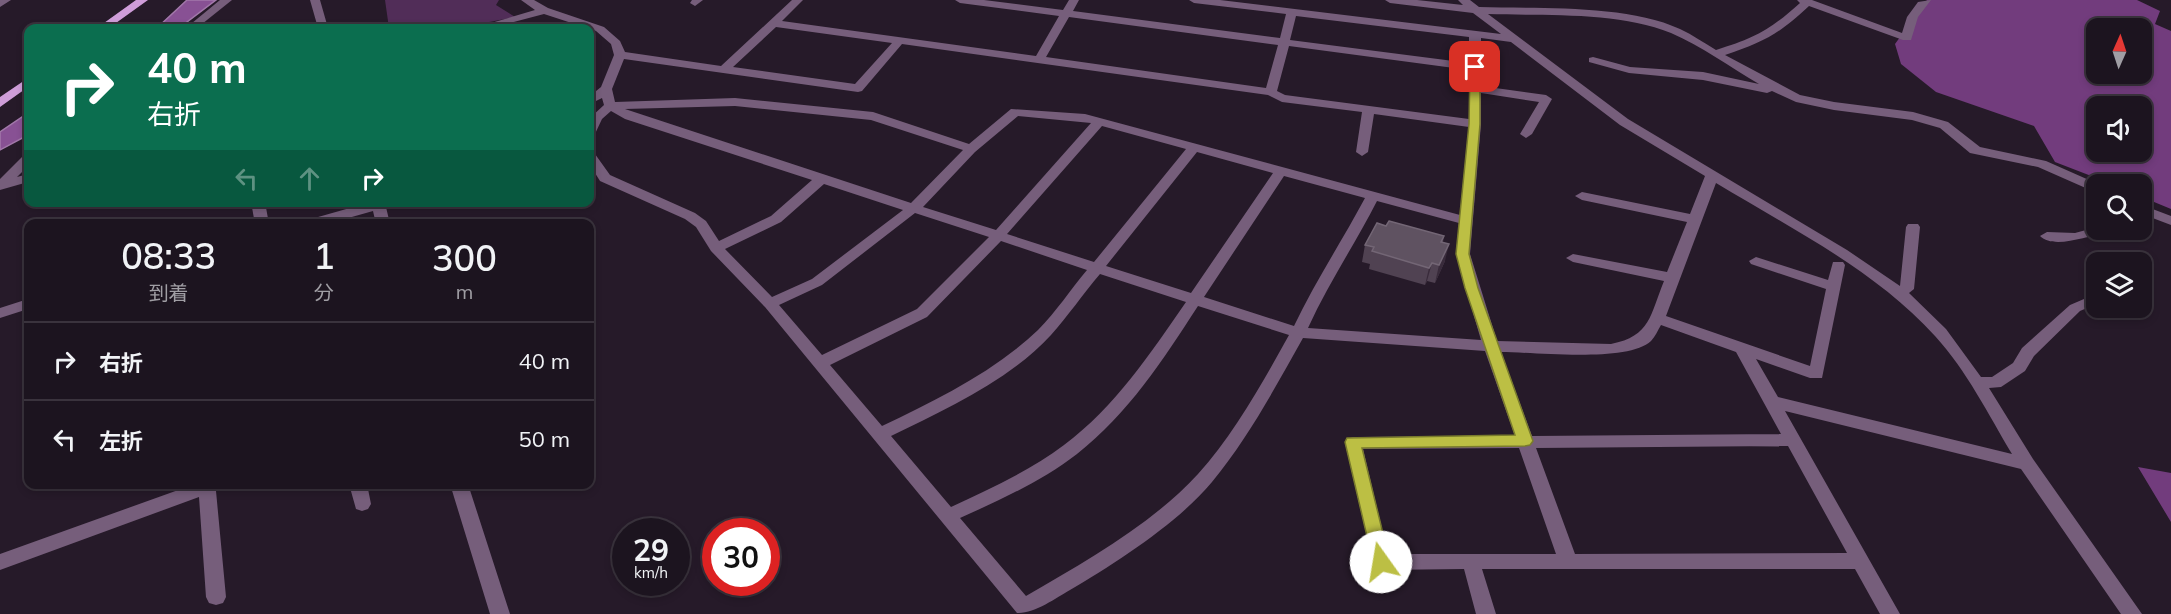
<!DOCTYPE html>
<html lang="ja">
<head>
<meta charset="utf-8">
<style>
	body { margin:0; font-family:Mulish,"Noto Sans JP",sans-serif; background:#251d28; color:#f1f3f6; height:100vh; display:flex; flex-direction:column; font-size:22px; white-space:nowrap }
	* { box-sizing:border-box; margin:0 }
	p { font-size:20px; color:#a09ea4 }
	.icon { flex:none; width:33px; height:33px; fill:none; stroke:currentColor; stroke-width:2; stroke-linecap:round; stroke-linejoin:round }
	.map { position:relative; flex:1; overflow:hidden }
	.details { position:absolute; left:24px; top:219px; width:570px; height:270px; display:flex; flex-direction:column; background:#1c141f; border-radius:12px; box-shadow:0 3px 9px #0003,0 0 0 2px #3a333d }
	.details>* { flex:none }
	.guide { position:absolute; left:24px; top:24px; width:570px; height:183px; border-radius:12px; box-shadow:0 3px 9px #0003,0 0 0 2px #3a333d; background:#0b6e4f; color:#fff; overflow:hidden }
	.needle { width:39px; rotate:3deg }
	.buttons { position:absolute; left:2086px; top:18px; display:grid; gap:12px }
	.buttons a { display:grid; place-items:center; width:66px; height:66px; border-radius:12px; background:#1c141f; box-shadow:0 3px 9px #0003,0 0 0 2px #3a333d; font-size:30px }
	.speed { position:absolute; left:612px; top:518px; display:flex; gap:12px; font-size:30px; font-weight:700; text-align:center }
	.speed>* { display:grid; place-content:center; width:78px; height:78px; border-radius:50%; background:#1c141f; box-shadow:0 3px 9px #0003,0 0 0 2px #3a333d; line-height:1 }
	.speed small { font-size:15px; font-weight:400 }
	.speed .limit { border:9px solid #d22; background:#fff; color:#111 }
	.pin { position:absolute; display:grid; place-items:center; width:51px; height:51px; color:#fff; margin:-26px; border-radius:12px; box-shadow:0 3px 9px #0006 }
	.me { position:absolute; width:66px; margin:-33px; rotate:347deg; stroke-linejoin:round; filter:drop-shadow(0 0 4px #0008) }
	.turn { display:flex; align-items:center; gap:21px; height:126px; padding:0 24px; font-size:27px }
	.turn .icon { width:78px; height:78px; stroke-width:2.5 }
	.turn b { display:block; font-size:42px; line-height:51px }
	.lanes { display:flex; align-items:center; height:57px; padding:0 24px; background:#0003; justify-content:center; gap:30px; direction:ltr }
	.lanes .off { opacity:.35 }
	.eta { display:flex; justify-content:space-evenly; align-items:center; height:102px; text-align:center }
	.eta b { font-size:36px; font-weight:600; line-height:42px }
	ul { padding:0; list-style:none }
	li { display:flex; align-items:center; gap:18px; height:78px; padding:0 24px; border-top:2px solid #3a333d }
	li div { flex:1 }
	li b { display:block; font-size:22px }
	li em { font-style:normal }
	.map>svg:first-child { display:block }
	.green { fill:#512d58 }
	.forest { fill:#723c7d; fill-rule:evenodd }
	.water { fill:#885194; stroke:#a278aa; stroke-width:1.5 }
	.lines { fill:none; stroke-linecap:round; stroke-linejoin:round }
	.minor { fill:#765e7b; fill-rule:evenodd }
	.major { fill:#cf9dd9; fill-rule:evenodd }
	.wall { fill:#504252 }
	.shaded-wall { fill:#392b3b }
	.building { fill:#5f5261; stroke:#736675; stroke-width:1.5 }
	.route { fill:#bcbf44; stroke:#7a7c2c; stroke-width:1.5 }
</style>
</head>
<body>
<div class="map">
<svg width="2171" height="614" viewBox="0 0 2171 614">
	<rect width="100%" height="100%" fill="#261a29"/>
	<path class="green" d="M385 0H499L496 5 515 17 458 28H389Z"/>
	<path class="forest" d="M1927 0H2137L2160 11 2155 24 2171 31V209L2142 197V184H2112L2055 162 2034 126 1936 92 1901 64 1895 44ZM2097 28H2142V74H2097ZM2097 106H2142V152H2097Z
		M2138 467 2171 473V522Z"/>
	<path class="water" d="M187 0H216L179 28H157Z
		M28 113V135L0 150V132Z"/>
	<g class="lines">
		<path class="minor" d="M0 0H11L0 7Z
			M220 0H232L197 28H186Z
			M310 0H320L328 28H318Z
			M521 0H534L548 8 604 27 620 41 625 52 721 66 792 0H803L782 21 1036 56 1059 16 960 3 955 0H984L1063 10 1069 0H1079L1073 11 1280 38 1286 14 1194 3 1189 0H1220L1501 34 1473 13 1390 3 1385 0H1417L1463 5 1458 0H1470L1479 7C1538 9 1626 4 1680 29 1693 35 1704 43 1716 50 1755 38 1770 30 1800 3L1797 0H1812L1902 33 1907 17 1918 2 1931 0 1918 17 1911 40H1903L1809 6C1779 34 1764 42 1725 55L1800 95 1834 102 1913 112 1948 122 1980 147 2046 161 2098 184 2097 193 2038 167 1970 153 1940 128 1912 120 1834 110 1796 102 1772 91 1767 93 1703 80 1629 73 1589 62V58L1593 57 1630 67 1703 72 1759 84C1730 67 1701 46 1671 33 1618 11 1545 16 1488 14L1628 119 1847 250 1900 286 1906 227 1908 224H1918L1920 227 1914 289 1909 293 1946 329 1981 377H1992L2013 363 2022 348 2070 305 2091 296 2096 298V304L2080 311 2034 356 2025 371 2001 387 1989 388 2033 459 2142 614H2121L2021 469 1785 411 1900 614H1880L1855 569H1482L1496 614H1476L1464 569 1381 570 1374 567 1345 443 1347 439 1353 437 1515 436 1485 351 1303 338C1275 388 1248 438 1212 482 1178 523 1116 563 1070 590 1056 598 1034 614 1017 613L765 307 711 251 696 227 685 219 600 181 590 165V153L595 154 610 175 695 213 706 221 719 241 771 216 812 180 625 119 611 111 602 119 594 136 590 137 591 117 604 105 602 98 590 104V96L601 87 614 55 611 44 596 31 544 14 491 28H474L535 10ZM1296 16 1469 37V63L1290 40ZM1069 17 1278 45 1266 88 1046 57ZM776 27 892 43 855 84 733 67ZM1481 38 1511 42 1620 125 1705 176 1690 214 1582 192 1575 196 1582 200 1687 222 1667 272 1573 254 1566 258 1573 262 1664 281C1650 315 1651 336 1611 344L1497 341 1470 254 1481 124V93L1539 102 1520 134 1526 138 1532 134 1552 99 1546 95 1481 86ZM902 44 1268 95 1282 102 1362 112 1356 152 1362 156 1368 152 1374 114 1469 127 1460 215 1085 114 1011 109 969 144 873 112 735 98 615 102 612 89 624 59 858 92 862 91ZM1289 46 1469 70V119L1285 95 1277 91ZM735 106 871 120 963 150 911 203 625 109ZM1018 116 1091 123 996 230 923 207 975 152ZM1102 126 1186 149 1094 262 1007 234ZM1197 152 1273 173 1191 293 1106 266ZM1284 176 1365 198C1342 241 1315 282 1294 326L1204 297ZM1716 183C1792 229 1875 270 1935 336 1967 371 1988 414 2012 454L1778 397 1756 359 1810 378H1822L1845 265 1843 262H1833L1828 280 1756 257 1749 261 1751 264 1826 289 1810 366 1666 316ZM824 184 903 210 812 279 772 297 725 249 781 222ZM1377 201 1459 223 1456 254 1481 340 1308 328C1328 284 1355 244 1377 201ZM915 213 989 237 917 309 822 355 779 305 822 285ZM1001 241 1087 270C1071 289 1056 312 1038 330 994 372 936 400 882 426L830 365 927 317ZM1100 274 1186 302C1150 354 1115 407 1064 445 1030 471 989 489 951 507L891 436C944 410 1010 380 1051 335 1068 316 1083 294 1100 274ZM1198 306 1289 335C1263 382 1234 434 1198 474 1151 525 1086 561 1026 596L960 518C1000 500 1042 481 1077 454 1128 414 1163 360 1198 306ZM1661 325 1736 352 1781 434 1532 436 1501 352C1534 352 1628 363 1651 341 1655 337 1658 330 1661 325ZM1788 446 1847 553 1575 554 1536 448ZM1519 448 1556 554H1388L1363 449Z
			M692 0H703L695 6 690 3Z
			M28 155V166L17 177 28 174V182L0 190V179L23 156Z
			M251 202H265L269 224H255Z
			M397 202 386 207 390 224H376L373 211 327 224H302L304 221 371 202Z
			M2142 205 2171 216V225L2142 214Z
			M2097 227V230H2130L2128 233C2119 235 2113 234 2104 234 2088 235 2054 250 2040 236L2047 232 2075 233Z
			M28 299V309L0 318V308Z
			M195 484H225L222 489 216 491 226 597 223 603 216 605 209 603 206 597 199 497 0 570V554Z
			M349 484H367L371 504 368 509 362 511 356 509Z
			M450 484H468L510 614H490Z"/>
		<path class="major" d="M136 0H148L109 28H97Z
			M28 78V87L0 107V97Z"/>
	</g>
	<path class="wall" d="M1386 226 1444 236 1443 242 1445 261 1435 283 1427 281 1425 285 1369 269 1370 264 1362 262 1365 245Z"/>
	<path class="shaded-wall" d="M1449 244 1445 261 1435 283 1439 265Z
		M1432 263 1427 281 1425 285 1429 268Z"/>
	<path class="building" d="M1389 221 1444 236 1441 242 1449 244 1439 265 1432 263 1429 268 1372 251 1374 247 1365 245 1377 223 1386 226Z"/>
	<path class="route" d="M1475 63 1480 67V124L1469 254 1478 288 1533 441 1530 445 1525 446 1362 448 1390 562 1387 567 1381 569 1375 567 1373 562 1345 442 1347 438 1515 435 1465 288 1456 254 1469 124 1470 67Z"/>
</svg>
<div class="buttons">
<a><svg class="needle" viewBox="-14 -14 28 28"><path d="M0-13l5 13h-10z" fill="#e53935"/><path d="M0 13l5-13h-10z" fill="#a09ea4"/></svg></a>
<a><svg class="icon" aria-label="sound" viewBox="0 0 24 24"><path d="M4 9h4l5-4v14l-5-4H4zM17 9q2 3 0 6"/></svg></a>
<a><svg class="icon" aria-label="search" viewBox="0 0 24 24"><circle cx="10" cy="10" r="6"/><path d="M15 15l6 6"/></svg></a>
<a><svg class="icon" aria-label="layers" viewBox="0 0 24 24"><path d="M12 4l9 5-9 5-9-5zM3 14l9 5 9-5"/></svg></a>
</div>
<div class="speed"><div>29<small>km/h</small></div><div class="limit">30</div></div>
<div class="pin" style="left:1475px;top:67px;background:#d93025"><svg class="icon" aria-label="arrive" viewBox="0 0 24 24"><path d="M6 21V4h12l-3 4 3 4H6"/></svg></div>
<svg class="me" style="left:1381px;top:562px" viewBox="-20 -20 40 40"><circle r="19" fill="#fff"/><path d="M0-13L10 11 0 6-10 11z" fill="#bcbf44"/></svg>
<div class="guide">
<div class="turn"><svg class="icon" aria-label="right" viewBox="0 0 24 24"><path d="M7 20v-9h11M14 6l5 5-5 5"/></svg><div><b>40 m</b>右折</div></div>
<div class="lanes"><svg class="icon off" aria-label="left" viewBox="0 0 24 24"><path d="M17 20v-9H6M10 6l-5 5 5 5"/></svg><svg class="icon off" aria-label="ahead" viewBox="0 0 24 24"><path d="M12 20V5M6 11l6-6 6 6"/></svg><svg class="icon" aria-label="right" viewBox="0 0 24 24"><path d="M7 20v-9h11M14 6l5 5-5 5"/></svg></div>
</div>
<section class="details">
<div class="eta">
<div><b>08:33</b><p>到着</p></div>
<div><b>1</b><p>分</p></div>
<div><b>300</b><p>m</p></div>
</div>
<ul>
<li><svg class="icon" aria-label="right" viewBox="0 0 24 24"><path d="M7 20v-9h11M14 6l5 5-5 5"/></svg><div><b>右折</b></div><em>40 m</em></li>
<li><svg class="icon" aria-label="left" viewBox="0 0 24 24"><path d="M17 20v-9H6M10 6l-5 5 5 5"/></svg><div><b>左折</b></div><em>50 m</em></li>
</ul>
</section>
</div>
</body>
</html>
